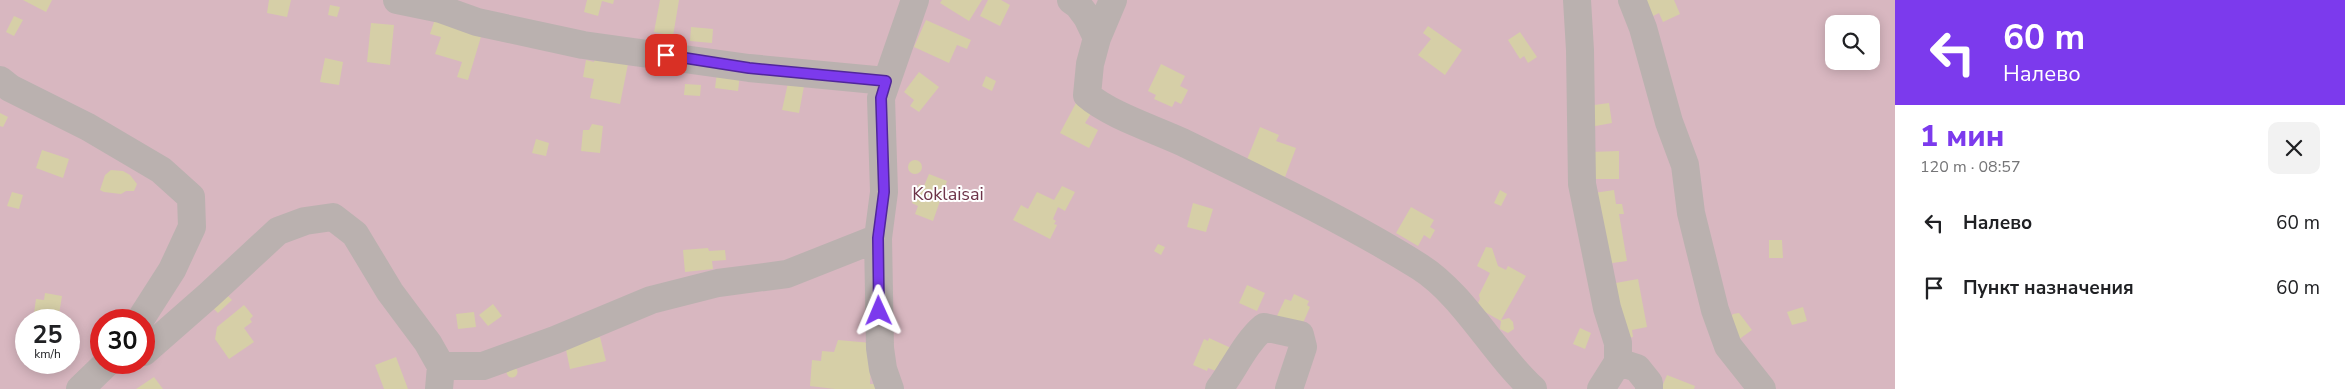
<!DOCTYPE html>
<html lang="ru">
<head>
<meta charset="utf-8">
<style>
	body { margin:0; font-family:"Nunito Sans",sans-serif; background:#f2f2f2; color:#202124; height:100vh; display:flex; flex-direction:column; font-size:19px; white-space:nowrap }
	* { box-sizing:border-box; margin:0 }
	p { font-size:16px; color:#757577 }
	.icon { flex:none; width:28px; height:28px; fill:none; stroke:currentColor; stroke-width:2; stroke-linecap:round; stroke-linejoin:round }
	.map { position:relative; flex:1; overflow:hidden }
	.panel { display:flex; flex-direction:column; background:#fff; width:450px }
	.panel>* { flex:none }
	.guide { background:#7c3aed; color:#fff; overflow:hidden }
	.fabs { position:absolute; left:1825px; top:15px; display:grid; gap:10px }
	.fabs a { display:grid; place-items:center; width:55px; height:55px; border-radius:10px; background:#fff; box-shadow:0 2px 12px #0003; font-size:25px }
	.speed { position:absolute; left:15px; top:309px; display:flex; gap:10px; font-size:25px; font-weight:700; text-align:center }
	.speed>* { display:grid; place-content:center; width:65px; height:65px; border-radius:50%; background:#fff; box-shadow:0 2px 12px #0003; line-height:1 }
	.speed small { font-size:12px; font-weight:400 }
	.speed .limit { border:8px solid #d22; background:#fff; color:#111 }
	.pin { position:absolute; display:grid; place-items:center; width:42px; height:42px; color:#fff; margin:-21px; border-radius:10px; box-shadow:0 2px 8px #0006 }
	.me { position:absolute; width:55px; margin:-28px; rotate:359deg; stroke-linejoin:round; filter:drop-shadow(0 0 4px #0008) }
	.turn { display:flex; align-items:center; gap:18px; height:105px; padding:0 25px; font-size:22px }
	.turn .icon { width:65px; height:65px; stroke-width:2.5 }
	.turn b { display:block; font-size:35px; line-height:42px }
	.round { display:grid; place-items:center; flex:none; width:52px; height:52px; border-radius:10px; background:#f2f2f2 }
	.headline { display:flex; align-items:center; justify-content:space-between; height:85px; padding:0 25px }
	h1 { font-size:30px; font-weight:800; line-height:38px; color:#7c3aed }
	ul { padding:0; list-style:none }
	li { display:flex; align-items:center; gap:15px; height:65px; padding:0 25px }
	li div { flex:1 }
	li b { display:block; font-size:19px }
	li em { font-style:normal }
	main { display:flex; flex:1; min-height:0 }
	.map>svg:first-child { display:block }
	.green { fill:#d8b7c0; fill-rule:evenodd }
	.building { fill:#d6cfa7 }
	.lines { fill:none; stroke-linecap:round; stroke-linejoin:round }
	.minor { stroke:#bab1af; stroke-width:28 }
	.route-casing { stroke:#51269a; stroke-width:12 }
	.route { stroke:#7c3aed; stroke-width:9 }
	.labels { text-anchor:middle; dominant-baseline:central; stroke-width:4; stroke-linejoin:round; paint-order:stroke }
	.park-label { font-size:18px; fill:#6d3449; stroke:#fff }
</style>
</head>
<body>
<main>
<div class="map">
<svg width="1895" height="389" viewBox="0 0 1895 389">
	<rect width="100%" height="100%" fill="#faecde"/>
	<path class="green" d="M0 0H1895V389H0ZM1834 24H1871V61H1834ZM26 320H69V362H26ZM101 320H144V362H101Z"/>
	<path class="building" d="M23 0H52L46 12Z
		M269 0H291L287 17 267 13Z
		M587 0H614L613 4 602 1 598 16 584 12Z
		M660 0H679L673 36 654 32Z
		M942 0H982L969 21 940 3Z
		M988 0H1001L1010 5 1000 26 980 16Z
		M1645 0H1674L1680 14 1663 22 1659 13 1653 16Z
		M330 5 340 7 337 17 328 15Z
		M14 16 23 20 14 36 6 32Z
		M436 16 483 30 468 80 457 77 462 62 435 54 441 37 430 34Z
		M926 20 971 40 967 49 957 45 949 63 914 47Z
		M371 23 394 25 390 65 367 62Z
		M1428 26 1462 50 1445 75 1418 55 1431 39 1423 33Z
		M691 27 713 29 712 43 690 41Z
		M1520 32 1537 57 1528 63 1524 56 1520 59 1508 40Z
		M325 58 343 62 339 85 320 82Z
		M595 58 628 64 620 104 590 98 594 79 583 77 586 60 594 62Z
		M1161 64 1185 76 1180 86 1188 90 1181 104 1175 101 1172 107 1154 99 1156 95 1148 91Z
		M919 72 939 87 919 112 910 106 914 100 904 92Z
		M717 73 740 75 738 91 715 88Z
		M986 76 996 81 992 91 982 86Z
		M788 83 804 86 799 113 782 110Z
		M685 84 701 85 700 96 684 95Z
		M1076 103 1092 112 1085 123 1098 130 1089 148 1060 133Z
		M1609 103 1612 123 1590 127 1587 106Z
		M0 113 8 117 3 127 0 126Z
		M592 124 603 126 600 153 581 151 583 130H589Z
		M1260 127 1279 135 1276 141 1296 148 1285 177 1244 167Z
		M536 139 549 143 546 156 532 153Z
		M42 150 69 159 63 178 36 168Z
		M1619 151V179H1595L1590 152Z
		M908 167a7 7 0 1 1 14 0a7 7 0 1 1-14 0Z
		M111 170 123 171 130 175 137 184 134 191H126L121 194 104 192 100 190 105 175Z
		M929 174 947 181 933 221 915 214 918 206 912 203 919 184 924 186Z
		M1062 186 1075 192 1065 211 1058 207 1053 219 1056 221 1054 224 1057 225 1050 239 1013 220 1021 205 1028 209 1037 192 1054 200Z
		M1500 190 1507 194 1501 206 1494 203Z
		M1614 190 1616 204H1622L1624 214H1619L1627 261 1605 264 1594 193Z
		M12 192 23 195 19 209 7 206Z
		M1193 203 1213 209 1206 232 1187 227Z
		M1411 207 1434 220 1430 227 1435 230 1430 239 1424 235 1418 246 1396 233Z
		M1769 240H1782L1783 258H1769Z
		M1158 244 1165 247 1161 255 1154 251Z
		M1486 247 1492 248 1498 266 1506 270 1508 266 1526 276 1501 320 1509 318 1513 322 1514 329 1508 333 1500 329 1501 321 1476 307 1480 299 1479 295 1490 273 1477 266Z
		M708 248 709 251 725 250 726 260 712 261 713 269 685 272 683 250Z
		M1638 279 1647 327 1632 330 1633 337 1619 339 1610 284Z
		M1247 285 1265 293 1257 311 1239 303Z
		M221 289 232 300 218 313 207 302Z
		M45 293 62 296 58 320H33L36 299 44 300Z
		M1294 294 1309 301 1307 305 1310 307 1303 323 1276 318 1285 299 1291 301Z
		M493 304 502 316 488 326 479 315Z
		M244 305 253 316 250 319 252 322 244 328 254 342 229 359 215 339 217 327Z
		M1803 307 1807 321 1792 325 1787 312Z
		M474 312 476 327 458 329 456 314Z
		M1739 313 1752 330 1738 340 1728 320 1733 314Z
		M1580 328 1591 333 1585 349 1573 344Z
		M600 337 606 361 570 369 565 345Z
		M1209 338 1231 348 1224 363 1220 361 1216 371 1208 368 1207 371 1193 365 1204 339 1208 341Z
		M838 340 872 343 870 384H880L879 389H835L810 386 812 360 821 361 822 351 834 352Z
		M396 357 408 389H384L375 365Z
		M506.5 372a5.5 5.5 0 1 1 11 0a5.5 5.5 0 1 1-11 0Z
		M1667 375 1695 386 1694 389H1661Z
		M154 377 163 389H136Z"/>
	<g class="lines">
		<path class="minor" d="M397 0 441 9 477 22 583 45 749 68 886 81
			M1071 0 1078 5 1087 17 1097 38 1090 64 1087 95C1110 115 1154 129 1182 142 1262 181 1345 220 1420 267 1464 295 1494 354 1533 389
			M1577 0 1580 50 1582 184 1607 308 1618 343V362L1601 389
			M1632 0 1643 28 1669 122 1685 165 1691 213 1715 310 1728 346 1762 389
			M1097 38 1113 0
			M0 80 10 88 88 127 161 170 191 197 192 227 172 270 140 320
			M144 352 209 295 278 231 305 221 333 217 355 234 390 292 428 343 441 366H483L555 340 651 300 718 283 787 274 878 238
			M1618 362 1637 368 1649 383V389
			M80 389 108 362
			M439 389 441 366
			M890 389 883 369 880 348 878 238 884 192 881 98 915 0
			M1219 389C1234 369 1245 343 1264 327L1300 335 1303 347 1289 389"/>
	</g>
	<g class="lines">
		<defs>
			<path id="route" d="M666 55 749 68 886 81 881 98 884 192 878 238 879 311"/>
		</defs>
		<use href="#route" class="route-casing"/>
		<use href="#route" class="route"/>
	</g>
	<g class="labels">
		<g class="park-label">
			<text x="948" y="194">Koklaisai</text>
		</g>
	</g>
</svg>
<div class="fabs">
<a><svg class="icon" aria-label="search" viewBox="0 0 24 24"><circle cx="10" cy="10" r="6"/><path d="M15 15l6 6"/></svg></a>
</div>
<div class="speed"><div>25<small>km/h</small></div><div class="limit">30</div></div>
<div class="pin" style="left:666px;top:55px;background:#d93025"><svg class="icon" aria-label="arrive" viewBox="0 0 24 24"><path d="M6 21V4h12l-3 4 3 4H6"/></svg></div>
<svg class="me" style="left:879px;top:311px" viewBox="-20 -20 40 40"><path d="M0-17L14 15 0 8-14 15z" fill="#7c3aed" stroke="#fff" stroke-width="4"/></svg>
</div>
<section class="panel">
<div class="guide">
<div class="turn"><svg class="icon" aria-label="left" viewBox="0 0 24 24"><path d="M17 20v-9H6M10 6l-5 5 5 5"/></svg><div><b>60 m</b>Налево</div></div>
</div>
<div class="headline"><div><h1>1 мин</h1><p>120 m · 08:57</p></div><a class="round"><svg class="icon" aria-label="close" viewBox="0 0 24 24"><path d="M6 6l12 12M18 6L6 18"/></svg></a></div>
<ul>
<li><svg class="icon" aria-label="left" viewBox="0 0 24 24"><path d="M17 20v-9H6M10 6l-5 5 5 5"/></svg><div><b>Налево</b></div><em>60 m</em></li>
<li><svg class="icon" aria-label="arrive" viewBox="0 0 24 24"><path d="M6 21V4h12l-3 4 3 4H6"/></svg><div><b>Пункт назначения</b></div><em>60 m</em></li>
</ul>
</section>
</main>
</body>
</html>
